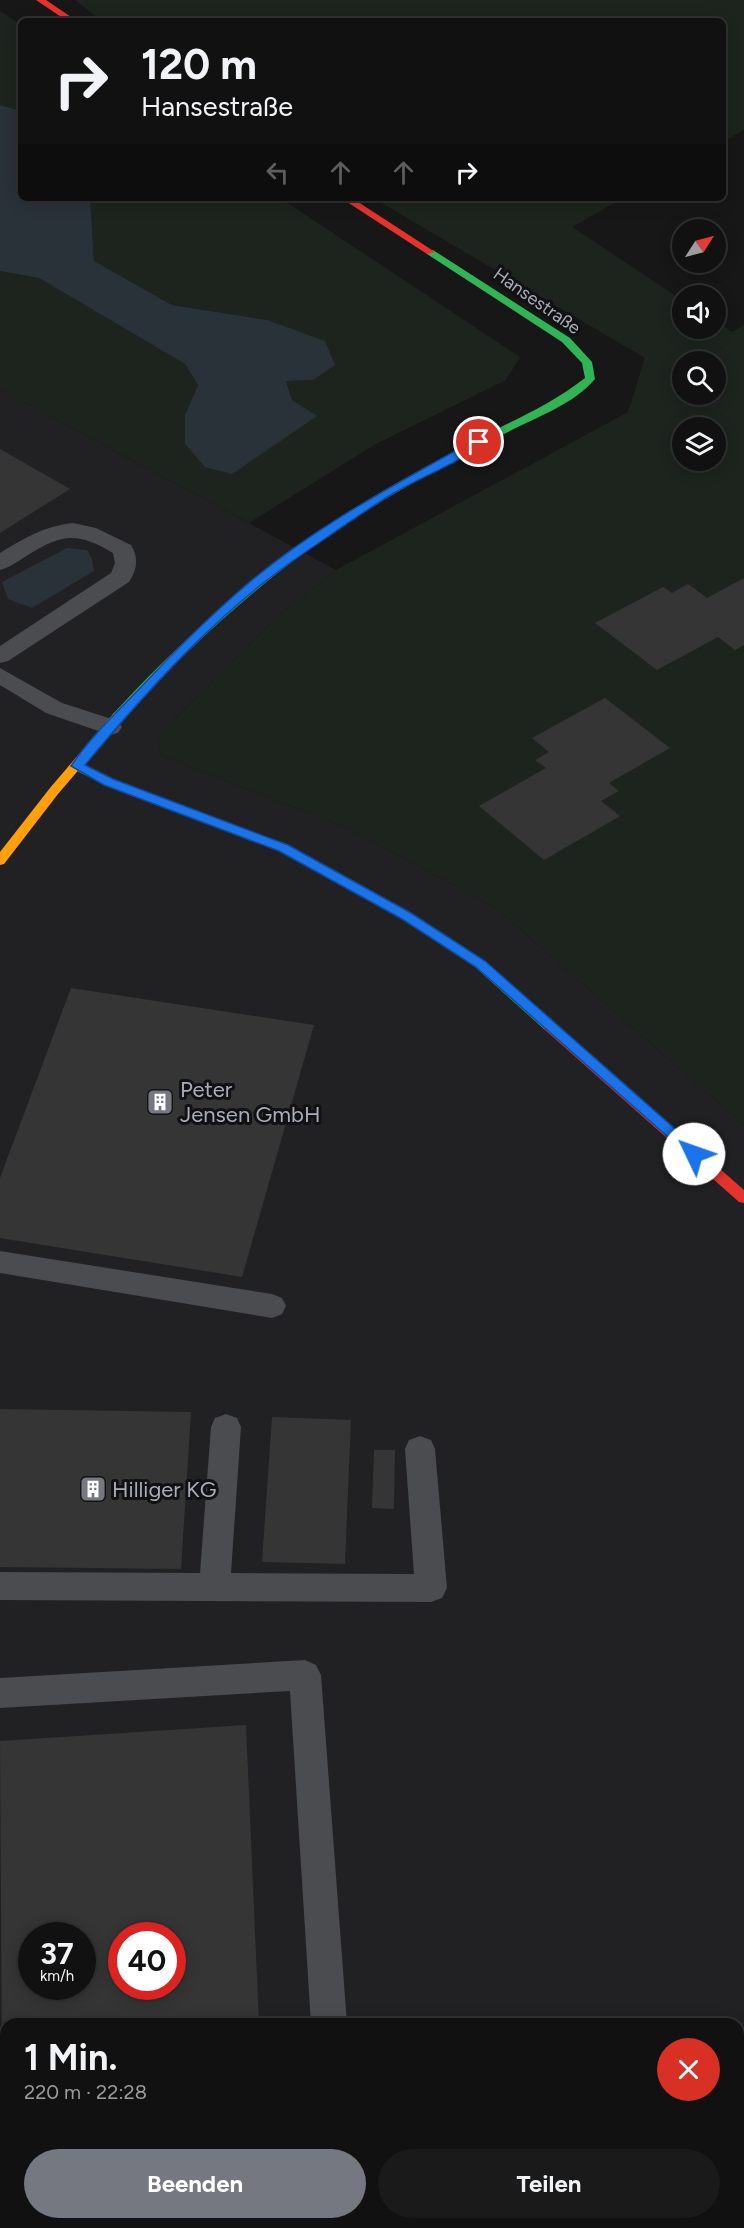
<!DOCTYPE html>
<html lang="de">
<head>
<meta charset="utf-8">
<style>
	body { margin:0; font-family:Figtree,sans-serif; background:#1a1a1a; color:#f1f3f6; height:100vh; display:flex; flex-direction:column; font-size:22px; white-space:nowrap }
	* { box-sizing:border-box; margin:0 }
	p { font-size:20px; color:#9c9d9f }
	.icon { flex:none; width:33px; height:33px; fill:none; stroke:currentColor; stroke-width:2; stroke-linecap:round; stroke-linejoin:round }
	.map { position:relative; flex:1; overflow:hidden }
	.details { position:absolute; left:0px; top:2018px; width:744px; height:212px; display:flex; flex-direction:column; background:#111; border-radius:18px 18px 0 0; box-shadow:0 3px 15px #0003,0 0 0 2px #303131 }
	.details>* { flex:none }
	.banner { position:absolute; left:18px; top:18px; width:708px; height:183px; border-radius:9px; box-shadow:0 3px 15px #0003,0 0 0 2px #303131; background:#111; color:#f1f3f6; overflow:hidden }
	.needle { width:39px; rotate:54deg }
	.buttons { position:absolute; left:672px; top:219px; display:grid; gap:12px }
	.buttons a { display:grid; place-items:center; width:54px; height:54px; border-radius:50%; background:#111; box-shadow:0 3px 15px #0003,0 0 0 2px #303131; font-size:30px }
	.speed { position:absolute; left:18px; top:1922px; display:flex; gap:12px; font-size:30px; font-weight:700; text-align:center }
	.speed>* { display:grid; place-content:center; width:78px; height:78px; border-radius:50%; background:#111; box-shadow:0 3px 15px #0003,0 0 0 2px #303131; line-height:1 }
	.speed small { font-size:15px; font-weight:400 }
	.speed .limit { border:9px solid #d22; background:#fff; color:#111 }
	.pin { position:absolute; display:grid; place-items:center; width:51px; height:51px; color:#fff; margin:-26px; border:3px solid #fff; border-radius:50%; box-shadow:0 2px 6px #0007 }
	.me { position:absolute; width:66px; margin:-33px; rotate:312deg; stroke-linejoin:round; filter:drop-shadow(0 0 4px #0008) }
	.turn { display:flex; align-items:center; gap:21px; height:126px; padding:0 24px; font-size:27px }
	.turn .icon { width:78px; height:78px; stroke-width:2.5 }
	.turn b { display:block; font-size:42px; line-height:51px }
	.lanes { display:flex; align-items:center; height:57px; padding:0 24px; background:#0003; justify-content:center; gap:30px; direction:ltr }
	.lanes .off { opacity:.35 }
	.round { display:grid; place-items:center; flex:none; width:63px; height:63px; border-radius:32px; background:#1a1a1a }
	.overview { display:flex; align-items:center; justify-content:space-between; height:102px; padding:0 24px }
	h1 { font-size:36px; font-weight:700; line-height:45px }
	.action { display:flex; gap:12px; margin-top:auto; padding:12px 24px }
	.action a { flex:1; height:69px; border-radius:36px; background:#757880; color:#fff; font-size:24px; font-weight:700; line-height:69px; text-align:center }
	.action a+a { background:#1a1a1a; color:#f1f3f6 }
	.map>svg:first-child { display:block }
	.built { fill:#212123; fill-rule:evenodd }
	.green { fill:#1d241e; fill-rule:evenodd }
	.water { fill:#2a3239 }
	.building { fill:#353536; fill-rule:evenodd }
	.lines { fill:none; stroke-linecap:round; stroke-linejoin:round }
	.lane { fill:#4b4c50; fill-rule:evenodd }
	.fast { fill:#30b455; fill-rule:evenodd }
	.slow { fill:#ff9f0a; fill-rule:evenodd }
	.jam { fill:#e5322d; fill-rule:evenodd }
	.route { fill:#1a73e8; stroke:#114b97; stroke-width:1.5 }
	.labels { text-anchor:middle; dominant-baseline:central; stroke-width:6; stroke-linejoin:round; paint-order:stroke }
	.far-street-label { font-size:18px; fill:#a8adb8; stroke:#111113 }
	.poi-label { font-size:22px; fill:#a8adb8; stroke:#111113; text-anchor:start }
</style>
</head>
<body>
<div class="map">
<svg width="744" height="2228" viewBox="0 0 744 2228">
	<rect width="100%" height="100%" fill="#171717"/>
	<path class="built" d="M0 389 336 570 278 616 158 735 161 755 350 829 496 908 744 1125V2228H0ZM32 1935H82V1986H32ZM122 1935H172V1986H122ZM6 2024H738V2223H6Z"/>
	<path class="green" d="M75 0H744V130L723 142V21H102Z
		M0 11 21 25V111L0 105Z
		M90 198H280L520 357 506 380 374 445 249 523 0 389V271L39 278 185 364 198 385 185 415 316 417 292 400 286 381 312 380 267 320 172 305 94 261Z
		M373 198H623L572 227 682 300V328H716V321L732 332 744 325V1125L496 908 350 829 161 755 158 735 278 616 336 570 628 412 645 358ZM682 362H716V394H682ZM682 428H716V460H682Z
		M744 2097V2228H0V2135H6V2223H738V2098Z"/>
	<path class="water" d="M0 105 21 111V198H90L94 261 172 305 267 320 325 341 335 365 313 380 286 381 292 400 317 416 232 474 205 467 185 444V415L198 385 185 364 39 278 0 271Z
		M67 548 87 550 92 559 94 571 32 608 8 599 2 582Z"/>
	<path class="building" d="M0 449 70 489 0 533Z
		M744 578V645L735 650 718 637 657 670 595 623 663 587 672 593 688 584 707 598Z
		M605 698 670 748 609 783 619 791 601 801 620 816 544 860 479 806 546 768 535 760 549 752 532 738Z
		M71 988 314 1025 242 1277 0 1238V1178Z
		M0 1409 191 1412 181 1569 0 1567Z
		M272 1417 351 1420 345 1564 262 1562Z
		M374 1450H395L394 1509 372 1508Z
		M246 1725 259 2024H6V2068L2 2069 0 1741ZM32 1935H82V1986H32ZM122 1935H172V1986H122Z"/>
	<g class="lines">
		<path class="lane" d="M73 523 96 528 131 545C139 558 137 570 129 582L8 661 0 663V646L111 573 115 563 113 553C76 531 61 534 25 557 17 562 10 567 0 570V553C24 538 45 526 73 523Z
			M0 668 62 703 118 721 122 727 118 733 110 735 46 713 0 685Z
			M0 1251 272 1294 282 1298 286 1306 282 1314 272 1318 0 1273Z
			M226 1414 237 1418 241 1427 231 1573 414 1574 405 1449 409 1440 420 1436 431 1440 435 1449 447 1588 442 1598 431 1602 0 1600V1572L200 1573 211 1427 215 1418Z
			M305 1660 316 1665 321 1675 347 2024H311L290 1691 0 1708V1678Z
			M0 2084H6V2120H0Z"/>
		<path class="fast" d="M427 250H433L570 338 592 362 595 379C573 405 536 417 506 433 467 453 428 474 390 496 288 556 202 632 122 719H114L112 716 114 713C194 626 280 551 383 491 418 471 454 451 491 432 523 416 556 401 585 378L582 363 562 342 427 254Z
			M77 762 113 779 287 845 411 913 485 961 556 1026 554 1029H544L475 967 403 919 279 851 105 785 73 769 71 766 73 763Z"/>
		<path class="slow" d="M118 712 122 713 124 716 122 719 58 794 4 864 0 865V852L50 788 114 713Z"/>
		<path class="jam" d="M36 0H46L77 21H67Z
			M341 198H352L435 252 427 254Z
			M549 1021 554 1023 744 1190V1203L739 1202 544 1029 542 1026Z"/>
	</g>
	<path class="route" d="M475 440 484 442C467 459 417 479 394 493 364 511 335 532 307 551 222 608 150 687 85 765L113 779 288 845 411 913 485 961 699 1150 701 1154 694 1160 476 967 402 919 279 851 104 785 71 766C91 736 119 710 144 684 174 652 205 621 238 592 308 530 394 485 475 440Z"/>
	<defs>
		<symbol id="building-square" viewBox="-11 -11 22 22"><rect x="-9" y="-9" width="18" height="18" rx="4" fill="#757880" stroke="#111113"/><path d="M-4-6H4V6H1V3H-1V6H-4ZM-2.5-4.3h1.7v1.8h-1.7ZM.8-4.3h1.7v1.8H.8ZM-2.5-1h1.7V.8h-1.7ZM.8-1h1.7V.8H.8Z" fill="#fff"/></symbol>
	</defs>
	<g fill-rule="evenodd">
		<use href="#building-square" x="145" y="1087" width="30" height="30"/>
		<use href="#building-square" x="78" y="1474" width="30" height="30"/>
	</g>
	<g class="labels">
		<g class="far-street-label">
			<text transform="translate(537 301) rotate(35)">Hansestraße</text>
		</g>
		<g class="poi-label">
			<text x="180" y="1089">Peter<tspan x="180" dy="25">Jensen GmbH</tspan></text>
			<text x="112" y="1489">Hilliger KG</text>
		</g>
	</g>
</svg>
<div class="buttons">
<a><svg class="needle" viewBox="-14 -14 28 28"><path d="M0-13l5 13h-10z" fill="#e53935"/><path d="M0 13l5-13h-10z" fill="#9c9d9f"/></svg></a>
<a><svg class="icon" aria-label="sound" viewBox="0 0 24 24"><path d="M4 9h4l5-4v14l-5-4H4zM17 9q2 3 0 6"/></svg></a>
<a><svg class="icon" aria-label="search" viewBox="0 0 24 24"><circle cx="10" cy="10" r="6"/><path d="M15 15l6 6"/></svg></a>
<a><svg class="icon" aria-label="layers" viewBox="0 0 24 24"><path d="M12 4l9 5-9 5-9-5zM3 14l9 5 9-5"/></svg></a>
</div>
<div class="speed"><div>37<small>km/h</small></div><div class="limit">40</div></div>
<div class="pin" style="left:479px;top:442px;background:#d93025"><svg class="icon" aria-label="arrive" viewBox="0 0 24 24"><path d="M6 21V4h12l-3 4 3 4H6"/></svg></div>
<svg class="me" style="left:694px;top:1154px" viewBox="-20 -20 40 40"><circle r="19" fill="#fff"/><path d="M0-13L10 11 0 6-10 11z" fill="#1a73e8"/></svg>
<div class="banner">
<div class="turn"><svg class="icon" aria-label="right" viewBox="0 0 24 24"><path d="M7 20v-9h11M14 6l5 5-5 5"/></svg><div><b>120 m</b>Hansestraße</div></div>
<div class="lanes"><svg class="icon off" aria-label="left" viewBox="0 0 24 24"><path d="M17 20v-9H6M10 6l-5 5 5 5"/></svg><svg class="icon off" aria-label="ahead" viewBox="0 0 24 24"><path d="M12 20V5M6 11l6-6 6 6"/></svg><svg class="icon off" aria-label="ahead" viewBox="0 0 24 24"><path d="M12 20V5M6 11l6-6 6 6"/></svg><svg class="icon" aria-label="right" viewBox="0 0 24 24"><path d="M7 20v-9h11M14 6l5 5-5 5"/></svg></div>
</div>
<section class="details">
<div class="overview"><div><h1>1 Min.</h1><p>220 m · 22:28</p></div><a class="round" style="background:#d93025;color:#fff"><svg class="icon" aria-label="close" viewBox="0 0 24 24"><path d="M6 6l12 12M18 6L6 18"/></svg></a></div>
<div class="action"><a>Beenden</a><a>Teilen</a></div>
</section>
</div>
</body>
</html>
